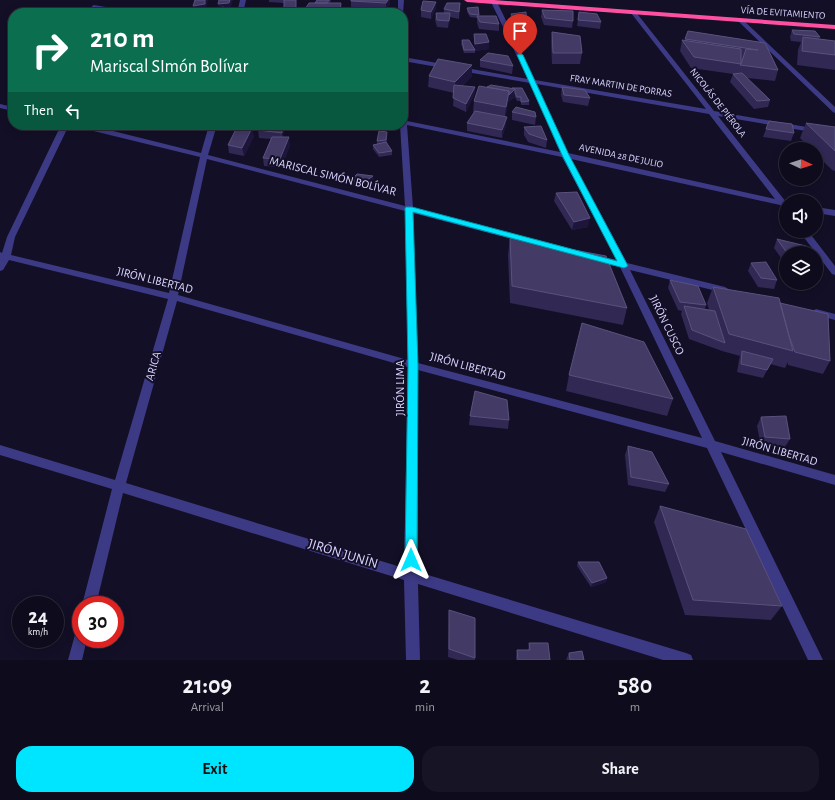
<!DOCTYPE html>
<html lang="en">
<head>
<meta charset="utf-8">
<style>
	body { margin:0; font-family:"Alegreya Sans",sans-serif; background:#171425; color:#f1f3f6; height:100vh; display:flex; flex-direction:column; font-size:15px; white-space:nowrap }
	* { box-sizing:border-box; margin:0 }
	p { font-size:13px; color:#9b9ba3 }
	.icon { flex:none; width:22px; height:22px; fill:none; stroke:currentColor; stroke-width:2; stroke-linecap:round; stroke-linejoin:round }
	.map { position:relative; height:660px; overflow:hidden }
	.drawer { display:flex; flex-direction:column; background:#0e0b1c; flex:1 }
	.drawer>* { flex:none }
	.guide { position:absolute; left:8px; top:8px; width:400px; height:122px; border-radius:16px; box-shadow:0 2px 10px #0003,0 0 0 1px #2e2b3b; background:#0b6e4f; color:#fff; overflow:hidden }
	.needle { width:26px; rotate:94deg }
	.buttons { position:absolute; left:779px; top:142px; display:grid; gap:8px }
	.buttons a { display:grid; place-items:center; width:44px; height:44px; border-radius:50%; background:#0e0b1c; box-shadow:0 2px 10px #0003,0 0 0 1px #2e2b3b; font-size:20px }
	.speed { position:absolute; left:12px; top:596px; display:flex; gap:8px; font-size:20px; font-weight:700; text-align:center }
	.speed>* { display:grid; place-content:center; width:52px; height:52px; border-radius:50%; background:#0e0b1c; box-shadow:0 2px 10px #0003,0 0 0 1px #2e2b3b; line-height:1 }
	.speed small { font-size:10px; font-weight:400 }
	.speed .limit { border:6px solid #d22; background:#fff; color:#111 }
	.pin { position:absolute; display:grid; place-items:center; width:34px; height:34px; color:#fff; margin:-41px -17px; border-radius:50% 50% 50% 0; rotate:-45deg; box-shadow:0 0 4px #0007 }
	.pin .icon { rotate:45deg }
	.me { position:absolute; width:44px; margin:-22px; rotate:0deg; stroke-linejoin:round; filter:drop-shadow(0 0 3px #0008) }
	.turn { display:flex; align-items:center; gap:14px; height:84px; padding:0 16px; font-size:18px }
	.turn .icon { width:52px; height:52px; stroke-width:2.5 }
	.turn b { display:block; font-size:28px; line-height:34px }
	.then { display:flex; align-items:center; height:38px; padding:0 16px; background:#0003; gap:8px; font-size:15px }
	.eta { display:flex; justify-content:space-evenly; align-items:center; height:68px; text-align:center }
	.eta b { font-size:24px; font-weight:700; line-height:28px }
	.action { display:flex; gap:8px; margin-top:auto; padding:8px 16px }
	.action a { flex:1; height:46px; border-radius:16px; background:#00e5ff; color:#111; font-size:16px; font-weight:700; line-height:46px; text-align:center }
	.action a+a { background:#171425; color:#f1f3f6 }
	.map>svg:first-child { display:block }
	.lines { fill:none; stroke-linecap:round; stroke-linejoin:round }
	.minor { fill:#3d3a85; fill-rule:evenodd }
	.highway { fill:#ff4fa3; fill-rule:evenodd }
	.wall { fill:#312854 }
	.shaded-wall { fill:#1d163a }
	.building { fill:#433a66; stroke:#5a527e }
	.route { fill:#00e5ff; stroke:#0095a6 }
	.labels { text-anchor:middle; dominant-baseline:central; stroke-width:4; stroke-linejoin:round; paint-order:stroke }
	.far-street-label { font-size:10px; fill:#d9d4ff; stroke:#130f26 }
	.street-label { font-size:12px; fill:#d9d4ff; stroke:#130f26 }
	.near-street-label { font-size:14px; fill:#d9d4ff; stroke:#130f26 }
</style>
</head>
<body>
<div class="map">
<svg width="835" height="660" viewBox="0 0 835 660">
	<rect width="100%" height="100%" fill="#130f26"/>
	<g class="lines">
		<path class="minor" d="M240 0H246L243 13H237Z
			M398 0H404L403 14 398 13Z
			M494 0 497 2 535 80 706 109 631 13V11H635L714 111 835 132V136L718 116 786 202V207H784L780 205 571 159 627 263 725 287 730 290 725 293 630 270 715 441 835 475V485L721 452 823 660H808L707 448 418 370V572L686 653 691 655 693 660H663L418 584 420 660H406L404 580 123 493 96 605H82L112 489 0 455V445L115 480 168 299 9 260 3 270 0 271V252L2 253 7 237 61 125H69L15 237 11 255 169 293 200 157 77 127 76 125H89L201 153 209 125H217L208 155 405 206 400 125H403V114L407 116V121L560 152 530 83 403 61V57L528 79 491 2ZM537 84 709 114 775 199 568 153ZM407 125 562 157 617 260 595 255 590 258 592 260 620 267 702 438 418 363 413 213 562 252 566 249 565 247 413 208ZM207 159 405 211 408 360 178 295ZM177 301 408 367 404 568 126 483Z
			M94 5 130 11 133 13H120L92 8V6Z
			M738 19H742L835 107V113L833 112 738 21Z
			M0 104 13 107V111L0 108Z
			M816 207 835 210V216L816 213Z
			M799 231H808L835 266V275L832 274Z
			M816 309 835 314V320L813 314 811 312Z
			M81 629V639H87L82 660H68L76 631Z"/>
		<path class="highway" d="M464 0H494L835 25V29L467 2Z"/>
	</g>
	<path class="wall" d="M269 0H296L284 3 269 2Z
		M317 0H331L330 3H341L342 10 341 13H303V12L315 3Z
		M351 0H390V4L386 10 351 8Z
		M436 2V8L431 19 421 17V10Z
		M460 3 459 19 450 17 448 28 437 27 435 20 436 13H444V9Z
		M478 7 479 16 499 24V31L479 29 477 23V18L470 17 467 12V8Z
		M542 10 573 21 572 28 544 25 541 17Z
		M579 12 601 22 600 29 577 26Z
		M511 14 527 24 526 31H515L510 21Z
		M792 30 820 37 819 39 835 41V70L797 65 798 50 801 42 791 41 790 37Z
		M688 31 765 43 778 70 775 81 747 78 770 100 768 107 754 109 730 82 733 74 691 68 680 51 682 40 685 41Z
		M552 32 582 53 580 64H552L551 43Z
		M474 34 489 42V49L475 51V53H464L461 44 462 40 475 49 474 41Z
		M480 60 513 66 512 74 480 67Z
		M429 76H472L462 86 475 87 474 95 466 112 453 106 454 93 428 87Z
		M487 87 512 88 529 101V105H521V101H517L515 97 508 102 505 117 506 125 502 138 467 131V123L474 113 473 112 474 101Z
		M562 87 590 98 588 106 563 102 561 95Z
		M512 112 536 117 535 125 512 120Z
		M806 123 835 127V171L832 170 816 154V149H811L800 138Z
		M220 125H242L239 129 254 136 244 156 229 153 228 145 235 131H221Z
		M284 125 283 137 290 145 282 167 264 166 263 158 271 139 259 138 258 130Z
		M351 125H376L373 128Z
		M524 127 547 140 546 148 528 142 524 135Z
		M766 129 794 133 791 141 763 137Z
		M387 132V144L392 151V155L379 157 373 149V145L377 144V141Z
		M351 180H374L363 187 351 185Z
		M556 193 588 227 572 230 554 201Z
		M510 238 627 308 623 325 510 303 508 255Z
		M777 239 809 253H786V265L774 248Z
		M751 263 777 280 774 289 758 287 748 271Z
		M670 280 706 305 705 309 709 310 707 303 713 287 780 303 830 361 823 374 788 365V362L785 368 770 364 763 378 737 372 739 360 740 356 722 351 689 339 681 314 682 311 678 310 668 288Z
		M569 375 673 399 667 416 566 391Z
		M470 416 509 420 508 429 469 425Z
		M761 417 790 439 785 447 761 446 757 426Z
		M628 446 669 484 665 492 628 485 625 455Z
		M660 506 782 606 771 620 685 615 654 522Z
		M578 562 607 578 606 582 591 587 577 566Z
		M449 610 475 658V660H458L448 657Z
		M529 643 550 660H516V657L517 650H528Z
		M569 653 584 660H566Z"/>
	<path class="shaded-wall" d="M205 0H208L206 11 195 13 193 6Z
		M230 0H233L230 10H228L227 13H225L227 10 219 11 218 4Z
		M388 0H390V4L386 10V3Z
		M436 2V8L431 19V12Z
		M341 3 342 10 341 13H340V10Z
		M296 7 297 13H285L284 9Z
		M450 13V20L448 28 449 21Z
		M489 42V49L475 51V44Z
		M472 65V76L454 93 455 82Z
		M475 87 474 95 466 112V104Z
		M515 89V97L508 102 509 95Z
		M509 91 508 102 505 119 506 107Z
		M507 117 506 125 502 138V130Z
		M237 125H242L238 131Z
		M282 125H284L283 141 282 133Z
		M252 128 254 136 244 156 242 148Z
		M289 137 290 145 282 167 280 159Z
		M373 176 374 180 363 187V183Z
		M590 218 588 227 572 230 574 222Z
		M607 578 606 582 591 587 592 583Z"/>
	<path class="building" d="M195 0H205V4L193 6Z
		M219 0H230L229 3 218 4Z
		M284 0H296V7L284 9Z
		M317 0H329L327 3H315Z
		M351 0H388L386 3 351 1Z
		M423 1 436 2 431 12 421 10Z
		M309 3H341L340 10 303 12Z
		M447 3H460L459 12 444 9Z
		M222 7 227 8 225 13 220 12Z
		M478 7 479 15 470 14 467 8Z
		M542 10 573 11V21L545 18Z
		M526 12 527 24H516L511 14Z
		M579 12 597 14 601 22 578 20Z
		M436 13H450L449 21 437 20Z
		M477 16H496L499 24 480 22Z
		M792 30 815 31 820 37 794 34Z
		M688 31 765 43 778 70 740 65 741 64 694 57 682 40 741 49V64L746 49 758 50 685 39Z
		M552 32 580 36 582 53H553Z
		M474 34H486L489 42 475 44Z
		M803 37 835 41V55L802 51Z
		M462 40H469L475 50H464Z
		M488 53 508 56 513 66 480 60Z
		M438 59 472 65 455 82 429 76Z
		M742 73 770 100 757 101 733 74Z
		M454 85 475 87 466 104 453 98Z
		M491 85 515 89 509 95V91L487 87Z
		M479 86 509 91 506 107 474 101Z
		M562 87 585 90 590 98 564 95Z
		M512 88H522L529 101 521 102V97H517L515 93V89Z
		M516 107 535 112 536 117 512 112Z
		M475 111 507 117 502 130 467 123Z
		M769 121 792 124 794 133 766 129Z
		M806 123 835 127V151Z
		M259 125H282V133L258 130Z
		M541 126 547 140 529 134 524 127Z
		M252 128 242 148 228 145 236 129Z
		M379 131 387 132 386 140 377 141Z
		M272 137H289L280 159 263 158Z
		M386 142 392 151 379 153 373 145Z
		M357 174 373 176 363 183 351 180Z
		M577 192 590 218 574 222 556 193Z
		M510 238 606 256 627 308 512 286Z
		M777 239 806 246 809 253H787Z
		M766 262 777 280 761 278 751 263Z
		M670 280 698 286 706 305 680 302Z
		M713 287 779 298 793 351 729 334Z
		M780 303 828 314 830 361 795 352 789 336Z
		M684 306 715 311 725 343 692 330Z
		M582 323 644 342 673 399 569 375Z
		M742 351 773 359 767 370 741 364Z
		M475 391 507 400 509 420 470 416Z
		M786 416 790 439 765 437 761 417Z
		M628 446 652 452 669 484 631 477Z
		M660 506 746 529 782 606 693 600Z
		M578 562H599L607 578 592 583Z
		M449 610 475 618V658L449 649Z
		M529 643H548L550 660H518L517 650H530Z
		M582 651 584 660H570L569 653Z"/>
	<path class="route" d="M520 53 523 55 569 155 628 266 624 268 413 212 418 365 417 560 415 564 411 566 407 564 405 560 408 365 405 208 406 207H412L617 261 562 155 517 55Z"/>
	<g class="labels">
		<g class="far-street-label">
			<text transform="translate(783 13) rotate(4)">VÍA DE EVITAMIENTO</text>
			<text transform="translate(621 86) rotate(9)">FRAY MARTIN DE PORRAS</text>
			<text transform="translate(718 103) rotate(52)">NICOLÁS DE PIÉROLA</text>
			<text transform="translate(621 156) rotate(12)">AVENIDA 28 DE JULIO</text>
		</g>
		<g class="street-label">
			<text transform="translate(333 176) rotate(14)">MARISCAL SIMÓN BOLÍVAR</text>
			<text transform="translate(155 280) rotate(14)">JIRÓN LIBERTAD</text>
			<text transform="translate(667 325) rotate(64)">JIRÓN CUSCO</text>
			<text transform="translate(153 366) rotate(-74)">ARICA</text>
			<text transform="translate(468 366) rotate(15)">JIRÓN LIBERTAD</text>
			<text transform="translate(400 388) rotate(-90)">JIRÓN LIMA</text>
			<text transform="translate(780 451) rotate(16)">JIRÓN LIBERTAD</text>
		</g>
		<g class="near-street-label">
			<text transform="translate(343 554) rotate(17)">JIRÓN JUNÍN</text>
		</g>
	</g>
</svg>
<div class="buttons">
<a><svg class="needle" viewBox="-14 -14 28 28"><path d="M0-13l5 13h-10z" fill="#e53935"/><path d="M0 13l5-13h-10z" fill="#9b9ba3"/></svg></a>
<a><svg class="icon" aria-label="sound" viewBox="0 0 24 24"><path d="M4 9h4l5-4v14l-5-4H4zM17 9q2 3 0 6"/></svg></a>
<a><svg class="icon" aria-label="layers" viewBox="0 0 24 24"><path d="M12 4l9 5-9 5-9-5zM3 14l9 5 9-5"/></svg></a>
</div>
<div class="speed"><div>24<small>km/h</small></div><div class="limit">30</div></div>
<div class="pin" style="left:520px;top:55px;background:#d93025"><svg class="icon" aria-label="arrive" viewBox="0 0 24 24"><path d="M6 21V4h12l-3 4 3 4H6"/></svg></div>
<svg class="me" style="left:411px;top:560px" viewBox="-20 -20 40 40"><path d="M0-17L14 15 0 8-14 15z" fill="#00e5ff" stroke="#fff" stroke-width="4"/></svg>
<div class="guide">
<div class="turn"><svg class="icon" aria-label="right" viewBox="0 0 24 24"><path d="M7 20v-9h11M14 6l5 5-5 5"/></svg><div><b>210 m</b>Mariscal SImón Bolívar</div></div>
<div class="then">Then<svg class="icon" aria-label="left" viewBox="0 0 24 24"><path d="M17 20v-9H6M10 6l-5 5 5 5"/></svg></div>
</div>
</div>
<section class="drawer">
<div class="eta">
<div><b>21:09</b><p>Arrival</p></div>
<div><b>2</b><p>min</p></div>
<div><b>580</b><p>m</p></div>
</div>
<div class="action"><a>Exit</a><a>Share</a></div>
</section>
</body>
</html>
